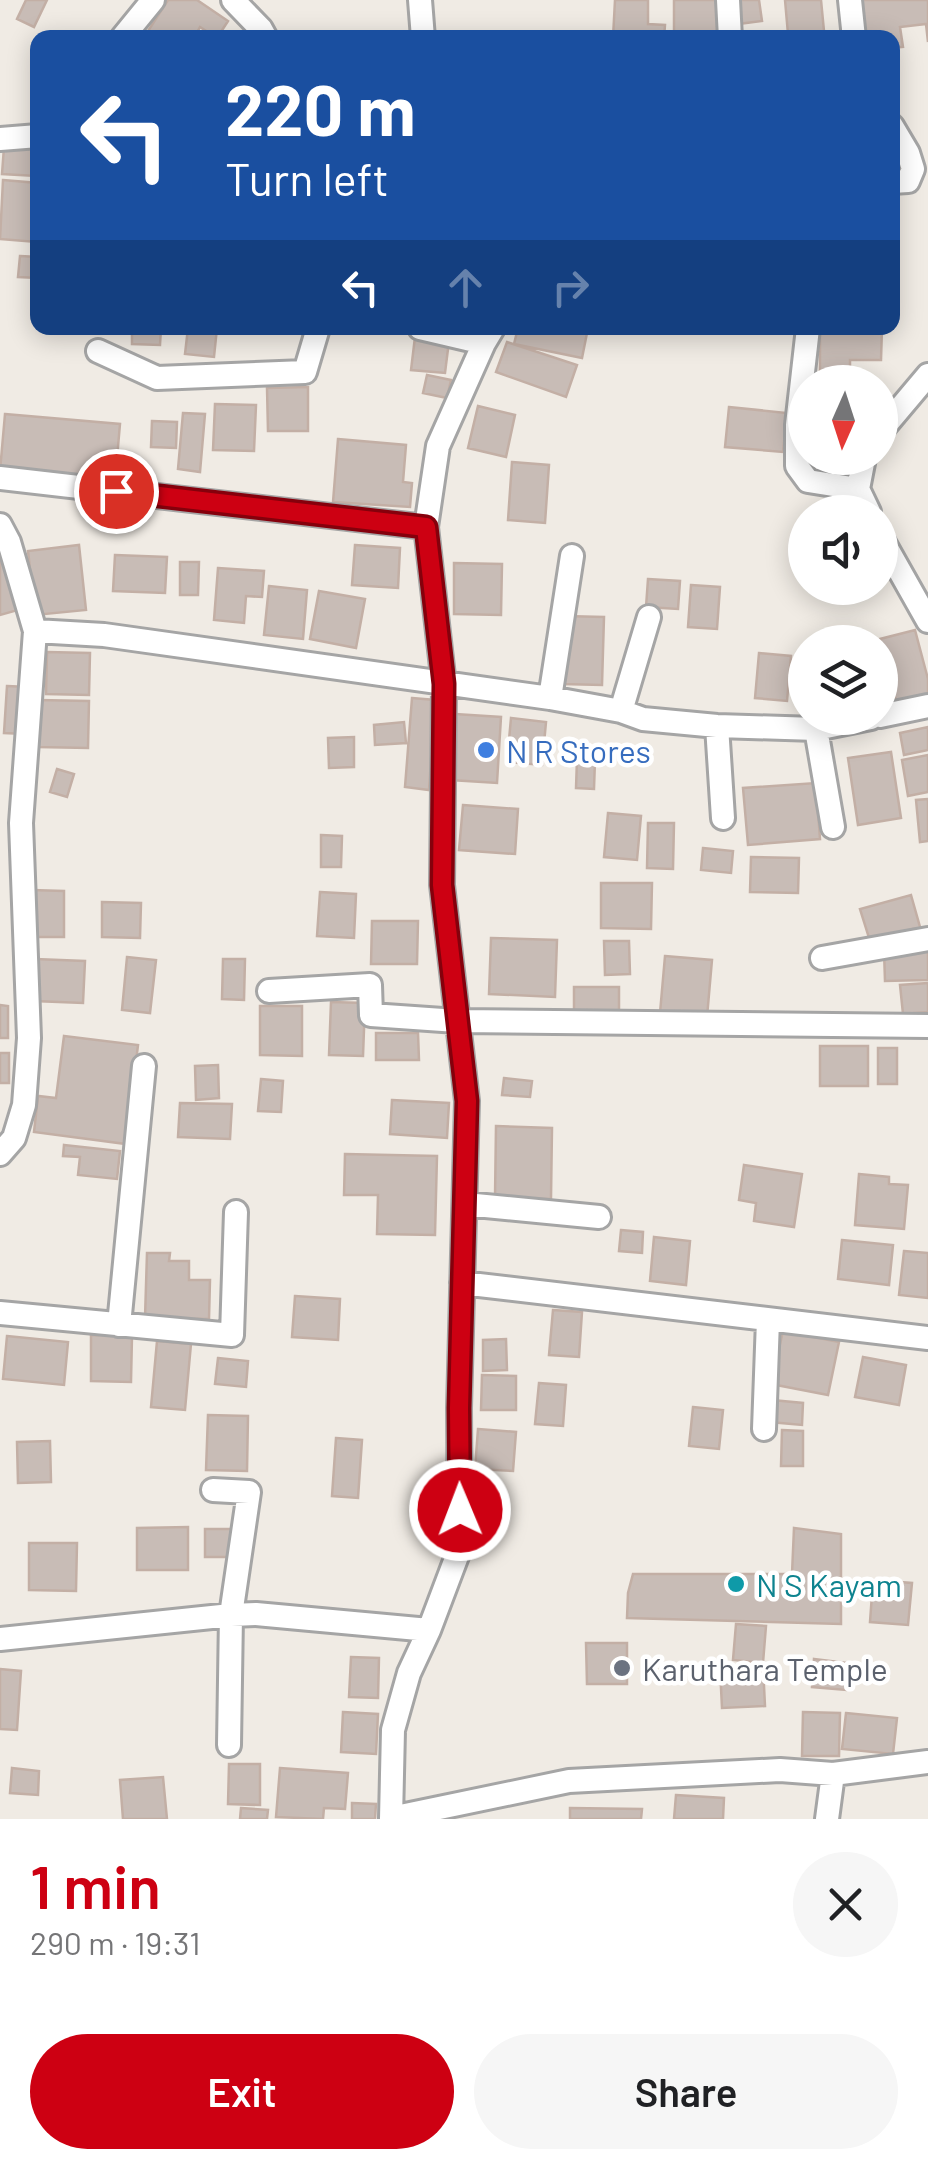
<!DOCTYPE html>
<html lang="en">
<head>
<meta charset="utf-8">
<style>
	body { margin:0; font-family:Barlow,sans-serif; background:#f6f6f6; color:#202124; height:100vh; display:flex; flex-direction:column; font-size:38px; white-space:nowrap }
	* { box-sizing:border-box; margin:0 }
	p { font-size:32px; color:#757577 }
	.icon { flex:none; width:55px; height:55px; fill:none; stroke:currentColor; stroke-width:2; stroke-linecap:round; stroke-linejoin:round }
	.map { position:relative; height:1819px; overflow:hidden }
	.panel { display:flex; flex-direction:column; background:#fff; flex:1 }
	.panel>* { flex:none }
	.hud { position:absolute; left:30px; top:30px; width:870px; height:305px; border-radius:20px; box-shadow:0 5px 25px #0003; background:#1a4fa0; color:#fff; overflow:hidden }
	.needle { width:65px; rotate:183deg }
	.buttons { position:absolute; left:788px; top:365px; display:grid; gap:20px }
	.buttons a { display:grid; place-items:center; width:110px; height:110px; border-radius:50%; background:#fff; box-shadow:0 5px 25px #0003; font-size:50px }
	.pin { position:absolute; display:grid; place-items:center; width:85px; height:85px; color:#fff; margin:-42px; border:5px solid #fff; border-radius:50%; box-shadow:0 2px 10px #0007 }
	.me { position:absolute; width:110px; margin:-55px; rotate:359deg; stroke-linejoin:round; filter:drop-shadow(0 0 8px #0008) }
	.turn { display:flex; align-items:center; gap:35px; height:210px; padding:0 30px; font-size:45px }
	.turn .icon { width:130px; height:130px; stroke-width:2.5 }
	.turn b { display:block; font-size:70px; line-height:85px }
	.lanes { display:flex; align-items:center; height:95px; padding:0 30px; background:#0003; justify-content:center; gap:50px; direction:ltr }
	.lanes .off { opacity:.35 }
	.round { display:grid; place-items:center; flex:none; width:105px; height:105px; border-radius:52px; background:#f6f6f6 }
	.headline { display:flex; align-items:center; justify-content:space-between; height:170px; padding:0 30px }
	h1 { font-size:60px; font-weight:600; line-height:75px; color:#cd0012 }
	.cta { display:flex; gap:20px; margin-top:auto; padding:20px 30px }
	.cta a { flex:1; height:115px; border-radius:60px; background:#cd0012; color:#fff; font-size:40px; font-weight:600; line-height:115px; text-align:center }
	.cta a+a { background:#f6f6f6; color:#202124 }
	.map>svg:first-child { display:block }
	.building { fill:#c8bcb6; stroke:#c3afa5; stroke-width:2.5 }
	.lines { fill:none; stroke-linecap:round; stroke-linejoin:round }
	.minor-casing { stroke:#a5a5a5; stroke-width:28 }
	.minor { stroke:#fff; stroke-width:22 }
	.route-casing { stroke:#85000c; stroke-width:25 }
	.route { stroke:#cd0012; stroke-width:18 }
	.shop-dot { fill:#3f7fe0; stroke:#fff; stroke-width:4 }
	.culture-dot { fill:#0f9aa8; stroke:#fff; stroke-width:4 }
	.worship-dot { fill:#6b7280; stroke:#fff; stroke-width:4 }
	.labels { text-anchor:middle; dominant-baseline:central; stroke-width:9; stroke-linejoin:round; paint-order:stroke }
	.shop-label { font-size:32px; fill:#366cbe; stroke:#fff; text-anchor:start }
	.culture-label { font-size:32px; fill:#0d838f; stroke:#fff; text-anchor:start }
	.worship-label { font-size:32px; fill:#5b616d; stroke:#fff; text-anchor:start }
</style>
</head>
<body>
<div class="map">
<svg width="928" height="1819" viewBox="0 0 928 1819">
	<rect width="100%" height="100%" fill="#f0ebe4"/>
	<path class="building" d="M26 0H47L34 27 17 19Z
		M168 0H197L228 21 217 38 200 27 194 38H157L148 31Z
		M615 0H648V24L665 25 664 38H613Z
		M674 0H721V38H674Z
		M734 0H759L762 21 738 24Z
		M785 0H821L824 31 788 34Z
		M861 0H928V42L926 24 900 27 903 47 892 48V38H865Z
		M4 147 38 149 36 176 2 174Z
		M3 180 38 183 36 242 0 239Z
		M20 256 38 257V278L18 277Z
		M132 328H161L160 345 132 344Z
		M188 328H217L214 357 185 354Z
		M518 328H588L582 358 514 344Z
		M820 328H882L881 360H850V382H820Z
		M415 337 449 341 445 373 411 370Z
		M507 342 577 365 566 397 496 372Z
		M427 375 451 380 447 398 423 393Z
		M308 387V431H268L267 388Z
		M215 404 256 405 254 451 213 450Z
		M478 406 515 415 506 457 468 448Z
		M729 407 787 413 783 452 725 447Z
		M183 413 205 414 200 472 178 469Z
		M5 414 120 424 115 481 0 471Z
		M152 421 177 422 176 448 151 447Z
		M338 439 406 445 403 482 412 483 410 507 333 502Z
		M819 458H849V469H819Z
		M512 462 549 465 545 523 508 520Z
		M0 543 18 610 0 615Z
		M79 545 86 610 35 615 28 551Z
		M355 545 400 548 398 588 352 585Z
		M115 555 167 557 165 593 113 591Z
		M180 562H199L198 595H180Z
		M454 563 502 564 501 615 454 614Z
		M218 568 264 571 262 597 246 596 244 623 214 620Z
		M648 579 680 581 678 609 646 607Z
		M691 585 720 587 717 629 688 627Z
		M269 586 307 590 303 639 264 635Z
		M319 591 365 599 356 648 310 639Z
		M564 616 604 617 602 685 562 684Z
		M915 630 928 679V697L897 705 880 639Z
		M47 652 90 653 89 695 46 694Z
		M759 653 791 656 787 701 755 698Z
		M7 686 28 687 25 734 4 733Z
		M412 698 435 700 429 790 405 787Z
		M38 700 89 701 88 748 38 747Z
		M455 714 501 717 497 783 451 780Z
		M511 718 546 722 542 765 507 762Z
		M404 722 406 743 375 745 374 725Z
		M928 727V750L904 755 900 733Z
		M354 737V767L329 768 328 738Z
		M891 752 901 818 858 825 848 758Z
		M928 755V792L908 796 902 760Z
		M577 759 595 760 594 789 576 788Z
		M57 769 74 774 67 797 50 792Z
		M816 783 820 839 748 845 743 788Z
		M928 799V841L920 842 916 800Z
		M463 805 518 809 515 854 459 850Z
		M608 813 641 816 637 860 604 857Z
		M648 823H674L673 869 647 868Z
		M321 835 342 836 341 867H321Z
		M703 848 733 851 731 873 701 870Z
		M751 857 799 858 798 893 750 892Z
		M601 883H652L651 929 601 928Z
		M31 890 64 891V937H30Z
		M320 892 356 894 354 938 317 936Z
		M911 895 920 927 870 941 860 909Z
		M102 902 141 903 140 938 102 937Z
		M372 921H418L417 964H371Z
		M491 938 557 940 555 997 489 994Z
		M604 941H629L630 974 605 975Z
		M928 950V980L885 981 884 951Z
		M665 956 712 960 707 1017 660 1013Z
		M127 957 156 960 150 1013 122 1010Z
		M35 959 85 961 83 1003 34 1001Z
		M223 959H245L244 1000 222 999Z
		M928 983V1012L903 1014 900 985Z
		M574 987H619V1013H574Z
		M331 1002 365 1003 363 1056 329 1055Z
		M0 1005 8 1006V1038H0Z
		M260 1006H302V1056L260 1055Z
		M376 1033H418L419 1060H376Z
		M64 1036 138 1045 126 1144 34 1132 38 1096 56 1098Z
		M820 1046H868V1086H820Z
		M878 1048H897V1084H878Z
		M0 1053H9V1083H0Z
		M218 1065 219 1098 196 1100 195 1066Z
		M504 1078 532 1081 530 1097 502 1095Z
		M261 1079 283 1081 281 1112 258 1111Z
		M392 1100 449 1103 447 1138 390 1134Z
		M180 1103 232 1104 230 1139 178 1137Z
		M496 1126 552 1128 551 1199 495 1198Z
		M64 1145 120 1151 117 1179 78 1175 80 1157 63 1156Z
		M345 1154 437 1156 435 1235 377 1234 378 1195H344Z
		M744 1165 802 1174 794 1227 754 1221 756 1203 739 1200Z
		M859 1174 889 1177V1184L908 1185 904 1229 855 1225Z
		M621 1230 643 1232 642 1253 619 1251Z
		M654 1237 690 1241 686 1285 650 1281Z
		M842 1240 893 1245 889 1285 838 1279Z
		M904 1251 928 1253V1298L899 1295Z
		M147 1253H170L169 1261H189V1280H210L209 1319 145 1318Z
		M295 1296 340 1299 338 1340 292 1337Z
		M553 1310 582 1312 579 1357 549 1355Z
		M783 1331 839 1342 828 1395 771 1384Z
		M91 1335 132 1336 131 1382 91 1381Z
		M7 1336 68 1342 64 1385 3 1379Z
		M506 1339 507 1370 483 1371V1340Z
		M157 1341 191 1344 185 1410 151 1407Z
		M863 1357 906 1365 899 1405 855 1397Z
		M218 1358 248 1361 246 1387 215 1384Z
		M482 1375 516 1376V1410H481Z
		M539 1383 566 1385 563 1426 535 1424Z
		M772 1400 803 1403 802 1425 770 1422Z
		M693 1407 723 1410 719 1449 689 1446Z
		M208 1415 248 1416 247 1471 206 1470Z
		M478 1429 516 1432 513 1471 475 1469Z
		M782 1430 803 1431V1466H781Z
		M336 1438 362 1440 358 1498 332 1496Z
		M50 1441 51 1482 18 1483 17 1442Z
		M188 1527V1570H137V1528Z
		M794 1528 841 1534V1624L627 1618 628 1593 633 1574H792Z
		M205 1529H234V1557H205Z
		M29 1543H77L76 1591 29 1590Z
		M873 1580 912 1583 908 1625 870 1622Z
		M736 1624 766 1626 763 1663 733 1660Z
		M586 1643H627V1684H587Z
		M351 1657 379 1658 378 1698 349 1697Z
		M814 1659 848 1663 846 1690 812 1687Z
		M763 1666 765 1706 722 1708 720 1668Z
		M0 1669 21 1671 17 1730 0 1729Z
		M343 1712 378 1714 376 1754 341 1752Z
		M803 1712 840 1713 839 1756H802Z
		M846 1713 897 1718 893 1754 842 1749Z
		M229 1764H260V1805L228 1804Z
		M12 1768 39 1771 38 1795 10 1793Z
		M280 1768 348 1773 345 1809 324 1808 323 1819 276 1817Z
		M163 1777 167 1819H123L120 1780Z
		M676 1795 724 1798 723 1819H674Z
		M352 1803 376 1804 375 1819H352Z
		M241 1808 268 1810 267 1819H240Z
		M570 1808 642 1809 641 1819H570Z"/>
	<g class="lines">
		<defs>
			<path id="minor" d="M233 0 261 29 266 38
				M420 0 423 38
				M728 0 730 38
				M850 0 854 38
				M122 38 153 0
				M892 126 908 153 913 169 908 181 892 182
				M0 139 38 136
				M420 328 484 343
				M808 328 797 425V466L808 481 858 489 869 512
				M98 351 157 378 305 372 318 328
				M880 432 928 375
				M0 478 426 527
				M858 489 864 458
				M0 525 9 542 35 631 104 635 550 698 621 711 643 719 717 726 816 729 871 718
				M880 536 928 621
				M550 698 572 556
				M621 711 649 617
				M880 716 928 706
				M717 726 723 818
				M816 729 833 827
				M822 958 928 939
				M269 991 370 985 371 1015 457 1021 928 1026
				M0 1154 14 1138 24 1105 29 1038 21 823 35 631
				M465 1204 599 1217
				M462 1283 928 1338
				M0 1313 232 1335 236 1212
				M119 1325 144 1066
				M764 1429 768 1320
				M213 1490 249 1492 231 1615 229 1745
				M429 1630 460 1548 459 1408 467 1101 442 885 444 685 426 527 438 446 484 343 493 328
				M0 1639 231 1615 256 1614 429 1630 409 1673 393 1730 391 1819
				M391 1818 569 1781 780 1770 833 1774 928 1762
				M827 1819 833 1774"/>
		</defs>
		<use href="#minor" class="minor-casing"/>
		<use href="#minor" class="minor"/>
	</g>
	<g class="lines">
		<defs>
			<path id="route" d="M116 491 426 527 444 684 442 885 467 1101 459 1408 460 1510"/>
		</defs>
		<use href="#route" class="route-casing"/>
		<use href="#route" class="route"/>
	</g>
	<circle class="shop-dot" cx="486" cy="750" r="10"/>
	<circle class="culture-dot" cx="736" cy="1584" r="10"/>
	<circle class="worship-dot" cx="622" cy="1668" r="10"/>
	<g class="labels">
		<g class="shop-label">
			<text x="506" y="750">N R Stores</text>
		</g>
		<g class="culture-label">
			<text x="756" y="1584">N S Kayam</text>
		</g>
		<g class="worship-label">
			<text x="642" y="1668">Karuthara Temple</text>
		</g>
	</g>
</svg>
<div class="buttons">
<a><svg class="needle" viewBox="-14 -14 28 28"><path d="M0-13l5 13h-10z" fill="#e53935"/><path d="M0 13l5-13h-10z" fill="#757577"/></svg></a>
<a><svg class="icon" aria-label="sound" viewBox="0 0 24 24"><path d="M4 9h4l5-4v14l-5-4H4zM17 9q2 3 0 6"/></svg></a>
<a><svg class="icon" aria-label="layers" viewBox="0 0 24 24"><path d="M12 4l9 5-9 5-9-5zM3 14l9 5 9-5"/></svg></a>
</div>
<div class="pin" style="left:116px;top:491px;background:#d93025"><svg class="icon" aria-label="arrive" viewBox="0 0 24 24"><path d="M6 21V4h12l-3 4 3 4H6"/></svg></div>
<svg class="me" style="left:460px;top:1510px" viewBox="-20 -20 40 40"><circle r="17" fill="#cd0012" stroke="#fff" stroke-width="3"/><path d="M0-11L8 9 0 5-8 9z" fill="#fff"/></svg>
<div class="hud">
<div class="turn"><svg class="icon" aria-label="left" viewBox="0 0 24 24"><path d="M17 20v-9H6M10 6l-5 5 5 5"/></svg><div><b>220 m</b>Turn left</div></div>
<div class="lanes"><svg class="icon" aria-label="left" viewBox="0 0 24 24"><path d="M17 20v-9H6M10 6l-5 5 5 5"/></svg><svg class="icon off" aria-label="ahead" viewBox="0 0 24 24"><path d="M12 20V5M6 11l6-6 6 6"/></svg><svg class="icon off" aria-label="right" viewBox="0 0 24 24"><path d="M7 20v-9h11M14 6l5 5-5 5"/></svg></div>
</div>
</div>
<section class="panel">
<div class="headline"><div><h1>1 min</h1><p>290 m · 19:31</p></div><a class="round"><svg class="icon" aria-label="close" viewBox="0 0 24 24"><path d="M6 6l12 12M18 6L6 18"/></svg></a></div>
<div class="cta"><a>Exit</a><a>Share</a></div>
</section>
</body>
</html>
